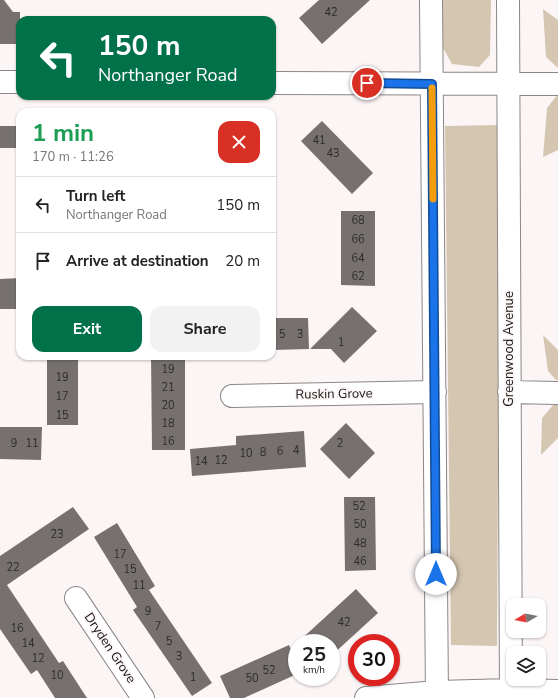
<!DOCTYPE html>
<html lang="en">
<head>
<meta charset="utf-8">
<style>
	body { margin:0; font-family:"Nunito Sans",sans-serif; background:#f2f2f2; color:#222; height:100vh; display:flex; flex-direction:column; font-size:15px; white-space:nowrap }
	* { box-sizing:border-box; margin:0 }
	p { font-size:13px; color:#767676 }
	.icon { flex:none; width:22px; height:22px; fill:none; stroke:currentColor; stroke-width:2; stroke-linecap:round; stroke-linejoin:round }
	.map { position:relative; flex:1; overflow:hidden }
	.side { position:absolute; left:16px; top:108px; width:260px; height:252px; display:flex; flex-direction:column; background:#fff; border-radius:12px; box-shadow:0 1px 3px #0004 }
	.side>* { flex:none }
	.banner { position:absolute; left:16px; top:16px; width:260px; height:84px; border-radius:12px; box-shadow:0 1px 3px #0004; background:#01714a; color:#fff; overflow:hidden }
	.needle { width:26px; rotate:260deg }
	.buttons { position:absolute; left:506px; top:598px; display:grid; gap:8px }
	.buttons a { display:grid; place-items:center; width:40px; height:40px; border-radius:8px; background:#fff; box-shadow:0 1px 3px #0004; font-size:20px }
	.speed { position:absolute; left:288px; top:634px; display:flex; gap:8px; font-size:20px; font-weight:700; text-align:center }
	.speed>* { display:grid; place-content:center; width:52px; height:52px; border-radius:50%; background:#fff; box-shadow:0 1px 3px #0004; line-height:1 }
	.speed small { font-size:10px; font-weight:400 }
	.speed .limit { border:6px solid #d22; background:#fff; color:#111 }
	.pin { position:absolute; display:grid; place-items:center; width:34px; height:34px; color:#fff; margin:-17px; border:2px solid #fff; border-radius:50%; box-shadow:0 1px 4px #0007 }
	.me { position:absolute; width:44px; margin:-22px; rotate:0deg; stroke-linejoin:round; filter:drop-shadow(0 0 3px #0008) }
	.turn { display:flex; align-items:center; gap:14px; height:84px; padding:0 16px; font-size:18px }
	.turn .icon { width:52px; height:52px; stroke-width:2.5 }
	.turn b { display:block; font-size:28px; line-height:34px }
	.round { display:grid; place-items:center; flex:none; width:42px; height:42px; border-radius:12px; background:#f2f2f2 }
	.headline { display:flex; align-items:center; justify-content:space-between; height:68px; padding:0 16px }
	h1 { font-size:24px; font-weight:700; line-height:30px; color:#1e9e55 }
	.primary-button { display:flex; gap:8px; margin-top:auto; padding:8px 16px }
	.primary-button a { flex:1; height:46px; border-radius:12px; background:#01714a; color:#fff; font-size:16px; font-weight:700; line-height:46px; text-align:center }
	.primary-button a+a { background:#f2f2f2; color:#222 }
	ul { padding:0; list-style:none }
	li { display:flex; align-items:center; gap:12px; height:56px; padding:0 16px; border-top:1px solid #e0e0e0 }
	li div { flex:1 }
	li b { display:block; font-size:15px }
	li em { font-style:normal }
	.map>svg:first-child { display:block }
	.green { fill:#d5c6b1 }
	.building { fill:#76716e }
	.lines { fill:none; stroke-linecap:round; stroke-linejoin:round }
	.minor-casing { stroke:#8c8686; stroke-width:24 }
	.minor { stroke:#fff; stroke-width:22 }
	.route-casing { stroke:#114b97; stroke-width:10 }
	.route { stroke:#1a73e8; stroke-width:7 }
	.slow { stroke:#f59e0b; stroke-width:7 }
	.labels { text-anchor:middle; dominant-baseline:central; stroke-width:3.5; stroke-linejoin:round; paint-order:stroke }
	.number-label { font-size:11px; fill:#2e2b2a }
	.street-label { font-size:13px; fill:#161414; stroke:#fcf5f5 }
</style>
</head>
<body>
<div class="map">
<svg width="558" height="698" viewBox="0 0 558 698">
	<rect width="100%" height="100%" fill="#fcf5f5"/>
	<path class="green" d="M438 0H491L490 55 479 67 452 64 443 48 439 30Z
		M543 9 558 20V68L546 57Z
		M558 94V150L543 157 547 108Z
		M500 125 497 646 451 645 445 126Z
		M543 335 558 350V380H556L548 371Z
		M558 404V438L541 455 542 418 553 405Z"/>
	<path class="building" d="M0 0H4L13 12H20V44H0Z
		M319 0H370L322 44 299 18Z
		M322 121 373 173 352 194 301 141Z
		M0 126H20V148H0Z
		M341 211H375V286L341 285Z
		M20 278V309H0V279Z
		M352 307 377 331 344 363 331 349H310Z
		M272 318H308L309 349 272 350Z
		M47 356H78V425H47Z
		M151 356H185V450H152Z
		M346 423 375 453 349 479 320 449Z
		M0 427H42L41 460 0 459Z
		M304 431 306 467 192 476 190 449 236 445V436Z
		M344 497H375L376 570 345 571Z
		M73 507 89 529 7 585 59 663 63 661 87 698H55L37 670 31 674 0 629V556Z
		M117 523 155 586 149 590 212 683 192 696 133 610 137 607 94 537Z
		M356 589 378 613 331 656V643H297Z
		M289 645 297 663V674L244 698H230L220 676Z"/>
	<g class="lines">
		<defs>
			<path id="minor" d="M431 0 437 698
				M508 0 511 698
				M0 82H20
				M272 83 558 84
				M509 392 558 393
				M232 396 435 392
				M76 598 143 698
				M366 698 437 692 511 690 558 691"/>
		</defs>
		<use href="#minor" class="minor-casing"/>
		<use href="#minor" class="minor"/>
	</g>
	<g class="lines">
		<defs>
			<path id="route" d="M367 83 432 84 436 574"/>
		</defs>
		<use href="#route" class="route-casing"/>
		<use href="#route" class="route"/>
		<path class="slow" d="M432 88 433 199"/>
	</g>
	<g class="labels">
		<g class="number-label">
			<text x="331" y="12">42</text>
			<text x="319" y="140">41</text>
			<text x="333" y="153">43</text>
			<text x="358" y="220">68</text>
			<text x="358" y="239">66</text>
			<text x="358" y="258">64</text>
			<text x="358" y="276">62</text>
			<text x="282" y="334">5</text>
			<text x="300" y="334">3</text>
			<text x="341" y="342">1</text>
			<text x="168" y="369">19</text>
			<text x="62" y="377">19</text>
			<text x="168" y="387">21</text>
			<text x="62" y="396">17</text>
			<text x="168" y="405">20</text>
			<text x="62" y="415">15</text>
			<text x="168" y="423">18</text>
			<text x="168" y="441">16</text>
			<text x="14" y="443">9</text>
			<text x="32" y="443">11</text>
			<text x="340" y="443">2</text>
			<text x="296" y="450">4</text>
			<text x="280" y="451">6</text>
			<text x="263" y="452">8</text>
			<text x="246" y="453">10</text>
			<text x="221" y="460">12</text>
			<text x="201" y="461">14</text>
			<text x="359" y="506">52</text>
			<text x="360" y="524">50</text>
			<text x="57" y="534">23</text>
			<text x="360" y="543">48</text>
			<text x="120" y="554">17</text>
			<text x="360" y="561">46</text>
			<text x="13" y="567">22</text>
			<text x="130" y="569">15</text>
			<text x="139" y="585">11</text>
			<text x="148" y="611">9</text>
			<text x="344" y="622">42</text>
			<text x="158" y="626">7</text>
			<text x="17" y="628">16</text>
			<text x="169" y="641">5</text>
			<text x="28" y="643">14</text>
			<text x="179" y="656">3</text>
			<text x="38" y="658">12</text>
			<text x="269" y="670">52</text>
			<text x="57" y="675">10</text>
			<text x="193" y="677">1</text>
			<text x="252" y="678">50</text>
		</g>
		<g class="street-label">
			<text transform="translate(509 349) rotate(-90)">Greenwood Avenue</text>
			<text transform="translate(334 394) rotate(-1)">Ruskin Grove</text>
			<text transform="translate(110 648) rotate(56)">Dryden Grove</text>
		</g>
	</g>
</svg>
<div class="buttons">
<a><svg class="needle" viewBox="-14 -14 28 28"><path d="M0-13l5 13h-10z" fill="#e53935"/><path d="M0 13l5-13h-10z" fill="#767676"/></svg></a>
<a><svg class="icon" aria-label="layers" viewBox="0 0 24 24"><path d="M12 4l9 5-9 5-9-5zM3 14l9 5 9-5"/></svg></a>
</div>
<div class="speed"><div>25<small>km/h</small></div><div class="limit">30</div></div>
<div class="pin" style="left:367px;top:83px;background:#d93025"><svg class="icon" aria-label="arrive" viewBox="0 0 24 24"><path d="M6 21V4h12l-3 4 3 4H6"/></svg></div>
<svg class="me" style="left:436px;top:574px" viewBox="-20 -20 40 40"><circle r="19" fill="#fff"/><path d="M0-13L10 11 0 6-10 11z" fill="#1a73e8"/></svg>
<div class="banner">
<div class="turn"><svg class="icon" aria-label="left" viewBox="0 0 24 24"><path d="M17 20v-9H6M10 6l-5 5 5 5"/></svg><div><b>150 m</b>Northanger Road</div></div>
</div>
<section class="side">
<div class="headline"><div><h1>1 min</h1><p>170 m · 11:26</p></div><a class="round" style="background:#d93025;color:#fff"><svg class="icon" aria-label="close" viewBox="0 0 24 24"><path d="M6 6l12 12M18 6L6 18"/></svg></a></div>
<ul>
<li><svg class="icon" aria-label="left" viewBox="0 0 24 24"><path d="M17 20v-9H6M10 6l-5 5 5 5"/></svg><div><b>Turn left</b><p>Northanger Road</p></div><em>150 m</em></li>
<li><svg class="icon" aria-label="arrive" viewBox="0 0 24 24"><path d="M6 21V4h12l-3 4 3 4H6"/></svg><div><b>Arrive at destination</b></div><em>20 m</em></li>
</ul>
<div class="primary-button"><a>Exit</a><a>Share</a></div>
</section>
</div>
</body>
</html>
